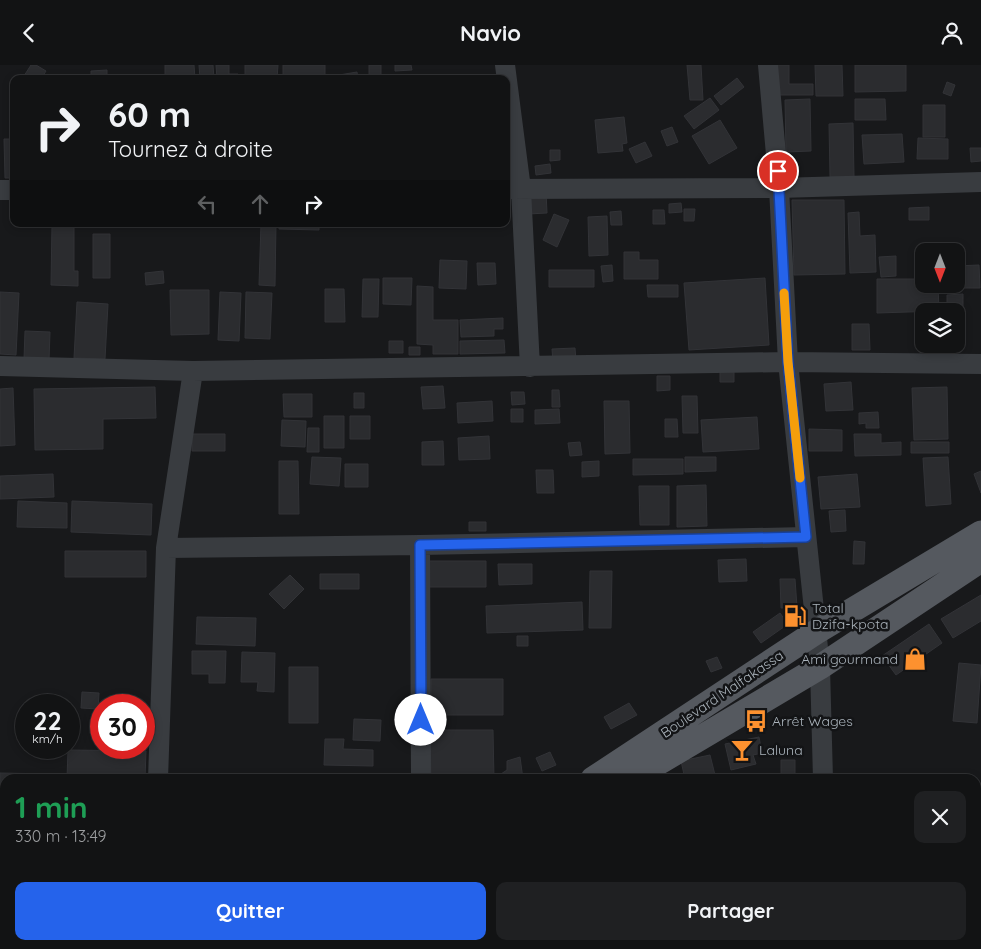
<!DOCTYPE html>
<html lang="fr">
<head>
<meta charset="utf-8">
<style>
	body { margin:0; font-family:Quicksand,sans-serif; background:#1f2022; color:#f1f3f6; height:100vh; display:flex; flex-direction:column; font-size:19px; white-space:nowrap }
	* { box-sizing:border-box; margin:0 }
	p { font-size:16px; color:#9c9ea0 }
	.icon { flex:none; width:28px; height:28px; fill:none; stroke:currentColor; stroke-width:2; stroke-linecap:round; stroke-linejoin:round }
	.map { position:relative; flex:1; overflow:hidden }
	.details { position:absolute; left:0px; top:709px; width:981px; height:176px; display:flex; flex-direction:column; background:#121314; border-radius:15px 15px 0 0; box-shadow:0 2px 8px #0003,0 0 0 1px #313234 }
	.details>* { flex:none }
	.guide { position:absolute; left:10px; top:10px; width:500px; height:152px; border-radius:10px; box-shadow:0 2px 8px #0003,0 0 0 1px #313234; background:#121314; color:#f1f3f6; overflow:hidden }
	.needle { width:32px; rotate:180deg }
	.tools { position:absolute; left:915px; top:178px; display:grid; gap:10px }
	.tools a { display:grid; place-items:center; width:50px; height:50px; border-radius:10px; background:#121314; box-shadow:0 2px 8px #0003,0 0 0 1px #313234; font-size:25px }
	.speed { position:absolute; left:15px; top:629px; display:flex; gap:10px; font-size:25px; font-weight:700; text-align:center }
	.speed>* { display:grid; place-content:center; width:65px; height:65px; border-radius:50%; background:#121314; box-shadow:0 2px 8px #0003,0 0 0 1px #313234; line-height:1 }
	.speed small { font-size:12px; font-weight:400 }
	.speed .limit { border:8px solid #d22; background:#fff; color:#111 }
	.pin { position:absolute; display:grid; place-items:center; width:42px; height:42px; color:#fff; margin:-21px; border:2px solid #fff; border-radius:50%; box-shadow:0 1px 5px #0007 }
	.me { position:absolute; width:55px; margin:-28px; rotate:0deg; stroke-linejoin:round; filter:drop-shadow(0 0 4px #0008) }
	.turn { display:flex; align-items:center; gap:18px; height:105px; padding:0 15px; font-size:22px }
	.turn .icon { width:65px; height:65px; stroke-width:2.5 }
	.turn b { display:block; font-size:35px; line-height:42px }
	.lanes { display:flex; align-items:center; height:48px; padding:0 15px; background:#0003; justify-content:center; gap:25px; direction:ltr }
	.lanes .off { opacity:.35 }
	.round { display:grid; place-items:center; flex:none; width:52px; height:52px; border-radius:10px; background:#1f2022 }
	.headline { display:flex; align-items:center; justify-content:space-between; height:85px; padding:0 15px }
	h1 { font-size:30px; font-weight:700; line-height:38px; color:#1e9e55 }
	.action { display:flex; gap:10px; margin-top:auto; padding:10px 15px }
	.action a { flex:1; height:58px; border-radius:10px; background:#2563eb; color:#fff; font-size:20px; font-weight:700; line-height:58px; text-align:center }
	.action a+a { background:#1f2022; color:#f1f3f6 }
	header { display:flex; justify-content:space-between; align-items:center; height:65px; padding:0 15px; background:#121314; font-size:22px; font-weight:700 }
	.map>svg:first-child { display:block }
	.green { fill:#1e261e }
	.building { fill:#2b2c2f; stroke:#323337 }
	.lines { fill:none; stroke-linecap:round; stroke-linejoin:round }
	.minor { stroke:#393c40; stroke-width:20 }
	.major { stroke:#55595f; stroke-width:25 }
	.route-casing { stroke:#184099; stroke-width:12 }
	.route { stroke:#2563eb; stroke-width:9 }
	.slow { stroke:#f59e0b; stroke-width:9 }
	.labels { text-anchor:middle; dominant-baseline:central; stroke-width:5; stroke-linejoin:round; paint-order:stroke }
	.poi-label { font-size:14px; fill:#aab3bb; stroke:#131416; text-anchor:start }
	.street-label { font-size:14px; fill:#aab3bb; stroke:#131416 }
</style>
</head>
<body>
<header><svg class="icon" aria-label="back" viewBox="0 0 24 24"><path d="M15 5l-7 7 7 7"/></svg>Navio<svg class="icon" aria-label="person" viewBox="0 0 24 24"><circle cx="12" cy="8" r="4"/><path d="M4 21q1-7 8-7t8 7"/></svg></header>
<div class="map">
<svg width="981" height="884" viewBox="0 0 981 884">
	<rect width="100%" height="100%" fill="#18191b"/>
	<path class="green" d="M976 849 981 850V884H876V880H976Z"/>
	<path class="building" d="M31 0H36L46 6 41 14H22Z
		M165 0H194L195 14H165Z
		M199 0H213L214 14H200Z
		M216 0H229V9H238V14H217Z
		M245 0H278L277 14H245Z
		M283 0H325V14H283Z
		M369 0H381V10H369Z
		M395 0H411L412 5 395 6Z
		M687 0H701L703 35H690Z
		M777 0H789V19H813V30H777Z
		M815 0H842L843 31H816Z
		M855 0H906V26L855 27Z
		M107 5V14H91V6Z
		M357 7 358 14H328L327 12Z
		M737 13 744 22 721 40 714 31Z
		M947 17 955 20 951 31 943 28Z
		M710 33 719 45 694 64 684 51Z
		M810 34 811 86 786 87 785 35Z
		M855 34H885L886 55H855Z
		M923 40H945V72H923Z
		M14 48V70H11L10 49Z
		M624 52 627 78 622 79 623 86 598 88 595 55Z
		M720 55 737 83 709 99 692 71Z
		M853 58 854 112H830L829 59Z
		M672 62 678 77 667 81 661 66Z
		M902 69 904 97 864 99 862 70Z
		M918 73 948 74V94H917Z
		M4 74H14V113H5Z
		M645 77 652 91 636 98 629 84Z
		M970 83H981V96L971 97Z
		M550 85H560V95L550 96Z
		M550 99 551 108 536 110 535 101Z
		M546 127 547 148 528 149V128Z
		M792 135H844L845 209 794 210Z
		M681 138 682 147 669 148V139Z
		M929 142V155H909V143Z
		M684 144H695L694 156H684Z
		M653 145H664L665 159H653Z
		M621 146 622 160H611L610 147Z
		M859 147 860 171 875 170 876 207 850 208 848 148Z
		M554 149 569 155 557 182 543 175Z
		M607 151 608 190 589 191 588 152Z
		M52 159 74 160V206H78V221L51 220Z
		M261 159H276L275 221 259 220Z
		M279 159H319V165L279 164Z
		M93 169H110V213H93Z
		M624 187H639V195H658V214H624Z
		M896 191V211L881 212 879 192Z
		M440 195 467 196 466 224 439 223Z
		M477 198H495L496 219 478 220Z
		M612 200 613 216 603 217 601 201Z
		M979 200 980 223H948V219H956V201Z
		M549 205H594V222H549Z
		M163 206 164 218 146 220 145 208Z
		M383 213H412L411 240 383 239Z
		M765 213 769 280 689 285 684 218Z
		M363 214H379L378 252H362Z
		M877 214H924V219H938L939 246 877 248Z
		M647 220H678V232H648Z
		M417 221 433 222V255H458V289H433V280L417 279Z
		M325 224H344L345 257H325Z
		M170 225H209V269L171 270Z
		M0 227 19 228 16 290 0 289Z
		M220 227 241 228 239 276 218 275Z
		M246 227 272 228 270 274 245 273Z
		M963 229V244L947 245V230Z
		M77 237 108 239 105 294 74 293Z
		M503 253V264H494V271L461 272 460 255Z
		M852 259H869L870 285H852Z
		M25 266 50 267 49 295 24 294Z
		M504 275 505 288 460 289V276Z
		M389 276H403V288H389Z
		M409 282H420V290H409Z
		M575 283 576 296 553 297 552 284Z
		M720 304H734V317H720Z
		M657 311H670V325L657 326Z
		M851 317 853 345 826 346 824 319Z
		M443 321 445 343 423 344 421 322Z
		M155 322 156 353 103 354V384L35 385 34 324Z
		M947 322 948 374 914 375 912 323Z
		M13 323 15 380 0 381V324Z
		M552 325H559L560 342H552Z
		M511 327H524L525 339 512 340Z
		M354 328H364V343H354Z
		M283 329H312V352H284Z
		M682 331H697L698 368H683Z
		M492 336 493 356 458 358 457 338Z
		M604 336H629L630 388 605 389Z
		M511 344H523V357H511Z
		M559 344 560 358 535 359V345Z
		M878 347 879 363H866V358L859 359V348Z
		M324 351H344V383H324Z
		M350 351H370V374H350Z
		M757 352 759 384 703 387 701 355Z
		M665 354H677L678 372H665Z
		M282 355 306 356 305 382 281 381Z
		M308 363H319V387H307Z
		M809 364 842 365V386H809Z
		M192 369H225V386H192Z
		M854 369H881V378L901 377V390L855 391Z
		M489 371 490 394 459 395 458 373Z
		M443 376 444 400H422V377Z
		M580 377 582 390 570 391 568 378Z
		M911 377H949V388H911Z
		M312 392 341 393 339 421 310 419Z
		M685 392H716V406L685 407Z
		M948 392 951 439 926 441 923 393Z
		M633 394H683V409L633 410Z
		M279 396H298L299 449H279Z
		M599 396V411L582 412V397Z
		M345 399H368V422H345Z
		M536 405H553L554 428H537Z
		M981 406V428L974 409Z
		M53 409 54 432 0 434V411Z
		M857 409 860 442 821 444 818 412Z
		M706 420 707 461 677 462V421Z
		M639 421H669V460H640Z
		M18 436 67 438V463L17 462Z
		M72 436 152 439 151 470 71 467Z
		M845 445 846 466 831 467 829 446Z
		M469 457H486V466H469Z
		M854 476 865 477 864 499H853Z
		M65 486H146V512H65Z
		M746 494 747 516 719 517 718 495Z
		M429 496H486V522H429Z
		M498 499H532V519L499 520Z
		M590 506H612L611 563H589Z
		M320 509H359V524H320Z
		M290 510 304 524 284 544 269 529Z
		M780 514H795L797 542 781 543Z
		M981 530V556L953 573 941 554Z
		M582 537 583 565 487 568 486 541Z
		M780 548 788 559 761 578 753 567Z
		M197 552 256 553 255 581 196 579Z
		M929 559 942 578 896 610 882 591Z
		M517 571H528V581H517Z
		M192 586H226L225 618H209V609H192Z
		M242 587 275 588 274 627 257 626 258 617H241Z
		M717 592 722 603 711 607 706 596Z
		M959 598 981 600 977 658 953 656Z
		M289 602H318V658H289Z
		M431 614H503V650H431Z
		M82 627 99 628 98 644 81 643Z
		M629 638 637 650 611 664 604 652Z
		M354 654 381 655 380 676 353 675Z
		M430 665H493L494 714H431Z
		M759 672 762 688 753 690 756 699 731 705 725 679Z
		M325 674H344L343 684 373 685V701L324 700Z
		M68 685 146 686 145 714H67Z
		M550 687 556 700 542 706 536 693Z
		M710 690 716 714H685L681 696Z
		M520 692 523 714H498V711L507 705V696Z
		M781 695H795V714H781Z
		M0 708 53 709V714H5V744H0Z
		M404 880H447L448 881 442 884H397Z
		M616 880H634V884L616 883Z
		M712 880H734V884H711Z"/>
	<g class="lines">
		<path class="minor" d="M505 0 521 124 530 302
			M768 0 779 123 788 297 820 602 823 714
			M506 124 779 123 981 117
			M0 125H14
			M0 301 193 306 788 297 981 299
			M420 480 421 714
			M166 483 420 480 806 472
			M158 714 166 483 193 306
			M976 748 981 749
			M0 799 5 806
			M464 880 467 883
			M0 881 5 878
			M607 884 608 880
			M816 884V880"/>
		<path class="major" d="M593 714 816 567 981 468
			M631 714 820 602 981 495
			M307 884 313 880
			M359 884 365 880"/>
	</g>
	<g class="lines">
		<defs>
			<path id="route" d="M421 655 420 480 806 472 788 297 778 106"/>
		</defs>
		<use href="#route" class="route-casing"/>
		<use href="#route" class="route"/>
		<path class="slow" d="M784 228 788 297 800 413"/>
	</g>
	<defs>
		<symbol id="fuel-bare" viewBox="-9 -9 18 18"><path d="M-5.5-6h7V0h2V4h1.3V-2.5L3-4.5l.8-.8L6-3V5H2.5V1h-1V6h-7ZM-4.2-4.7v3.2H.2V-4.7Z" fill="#fd912f" stroke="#131416" stroke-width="2.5" paint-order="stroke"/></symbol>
		<symbol id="shop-bare" viewBox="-9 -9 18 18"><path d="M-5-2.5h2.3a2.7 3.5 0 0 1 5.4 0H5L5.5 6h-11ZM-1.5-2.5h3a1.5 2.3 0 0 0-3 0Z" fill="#fd912f" stroke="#131416" stroke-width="2.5" paint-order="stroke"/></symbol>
		<symbol id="bus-bare" viewBox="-9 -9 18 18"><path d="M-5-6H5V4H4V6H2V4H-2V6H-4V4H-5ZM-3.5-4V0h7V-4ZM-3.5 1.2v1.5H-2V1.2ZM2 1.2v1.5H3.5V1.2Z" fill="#fd912f" stroke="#131416" stroke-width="2.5" paint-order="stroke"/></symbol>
		<symbol id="bar-bare" viewBox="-9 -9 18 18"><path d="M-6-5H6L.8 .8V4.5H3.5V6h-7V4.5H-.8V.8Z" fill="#fd912f" stroke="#131416" stroke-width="2.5" paint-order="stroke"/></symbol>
	</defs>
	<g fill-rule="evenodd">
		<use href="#fuel-bare" x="779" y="535" width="32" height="32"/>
		<use href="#shop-bare" x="899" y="578" width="32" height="32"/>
		<use href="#bus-bare" x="740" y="640" width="32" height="32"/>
		<use href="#bar-bare" x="726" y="669" width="32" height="32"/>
	</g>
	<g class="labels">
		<g class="poi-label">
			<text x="812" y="543">Total<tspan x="812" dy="16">Dzifa-kpota</tspan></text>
			<text x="898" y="594" text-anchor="end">Ami gourmand</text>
			<text x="772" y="656">Arrêt Wages</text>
			<text x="759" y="685">Laluna</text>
		</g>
		<g class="street-label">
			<text transform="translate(722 629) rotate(-34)">Boulevard Malfakassa</text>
		</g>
	</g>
</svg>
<div class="tools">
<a><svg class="needle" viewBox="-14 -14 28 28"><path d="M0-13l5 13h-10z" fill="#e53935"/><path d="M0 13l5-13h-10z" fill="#9c9ea0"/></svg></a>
<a><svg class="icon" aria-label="layers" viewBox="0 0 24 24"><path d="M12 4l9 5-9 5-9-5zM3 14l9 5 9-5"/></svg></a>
</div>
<div class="speed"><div>22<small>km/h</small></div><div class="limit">30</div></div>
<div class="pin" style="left:778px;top:106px;background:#d93025"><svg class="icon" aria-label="arrive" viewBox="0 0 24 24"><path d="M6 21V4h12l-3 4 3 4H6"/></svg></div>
<svg class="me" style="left:421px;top:655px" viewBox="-20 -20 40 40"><circle r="19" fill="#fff"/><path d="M0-13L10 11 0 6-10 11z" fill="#2563eb"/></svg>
<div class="guide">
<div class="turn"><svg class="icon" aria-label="right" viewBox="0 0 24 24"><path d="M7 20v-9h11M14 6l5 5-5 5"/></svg><div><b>60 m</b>Tournez à droite</div></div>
<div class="lanes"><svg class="icon off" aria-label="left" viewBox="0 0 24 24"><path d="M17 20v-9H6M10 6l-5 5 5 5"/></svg><svg class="icon off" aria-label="ahead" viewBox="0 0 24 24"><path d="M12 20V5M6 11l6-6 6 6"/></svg><svg class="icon" aria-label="right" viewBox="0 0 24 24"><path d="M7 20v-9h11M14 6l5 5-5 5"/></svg></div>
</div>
<section class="details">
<div class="headline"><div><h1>1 min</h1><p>330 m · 13:49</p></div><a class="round"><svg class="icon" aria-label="close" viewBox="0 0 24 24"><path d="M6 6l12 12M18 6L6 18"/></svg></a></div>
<div class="action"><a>Quitter</a><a>Partager</a></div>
</section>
</div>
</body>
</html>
